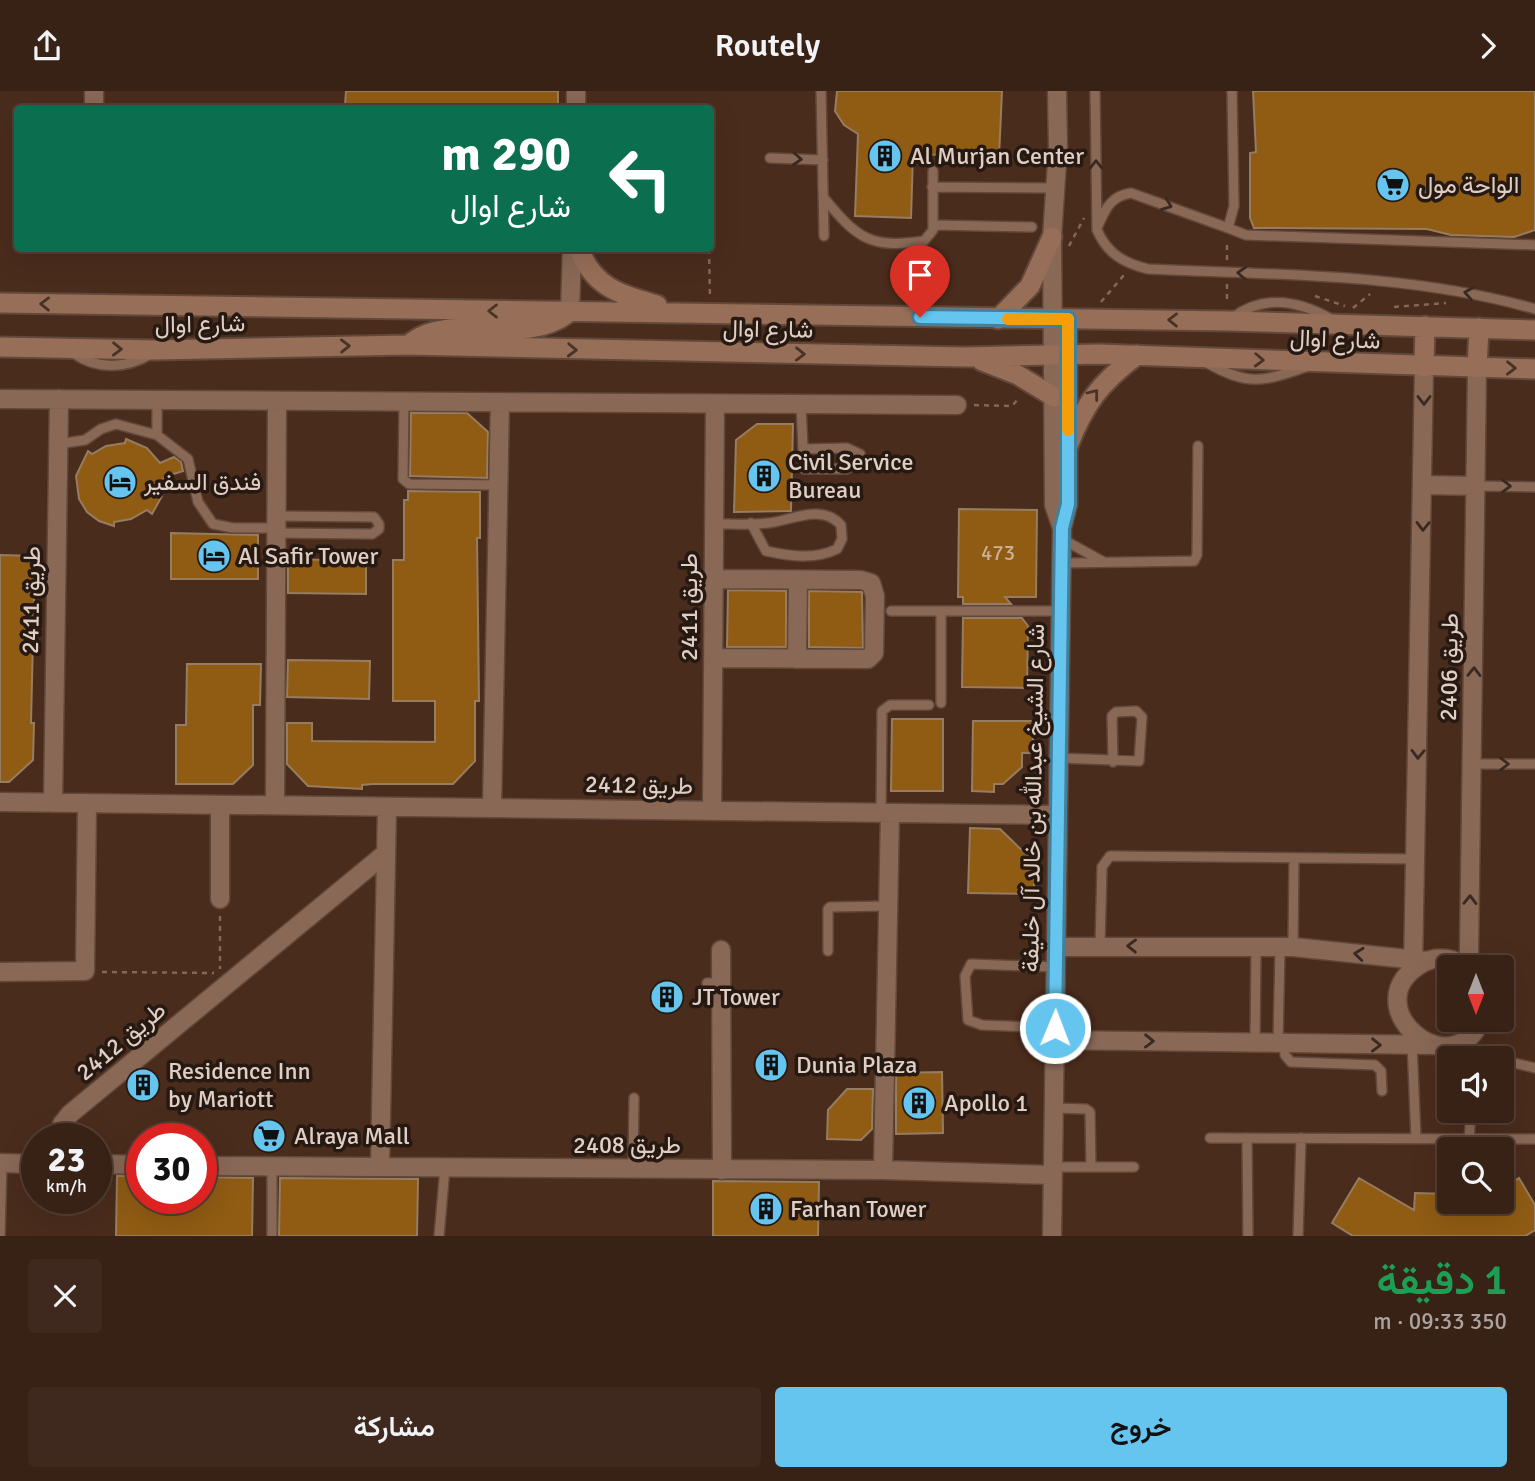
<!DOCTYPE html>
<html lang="ar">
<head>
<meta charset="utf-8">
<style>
	body { margin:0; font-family:Signika,Vazirmatn,sans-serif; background:#3f291e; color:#f1f3f6; direction:rtl; height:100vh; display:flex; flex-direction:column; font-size:26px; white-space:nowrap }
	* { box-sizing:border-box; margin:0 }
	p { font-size:23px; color:#aba3a0 }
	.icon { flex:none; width:38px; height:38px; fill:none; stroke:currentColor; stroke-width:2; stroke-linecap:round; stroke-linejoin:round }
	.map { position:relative; height:1145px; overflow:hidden; direction:ltr }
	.details { display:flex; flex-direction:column; background:#382115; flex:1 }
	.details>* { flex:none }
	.top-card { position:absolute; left:14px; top:14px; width:700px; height:147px; border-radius:7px; box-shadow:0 7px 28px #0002,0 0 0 2px #523e34; direction:rtl; background:#0b6e4f; color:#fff; overflow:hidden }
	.needle { width:46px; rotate:180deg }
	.controls { position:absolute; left:1437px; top:864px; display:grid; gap:14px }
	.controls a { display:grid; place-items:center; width:77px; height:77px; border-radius:7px; background:#382115; box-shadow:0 7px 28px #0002,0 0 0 2px #523e34; font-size:35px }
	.speed { position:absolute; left:21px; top:1032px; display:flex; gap:14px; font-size:35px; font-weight:700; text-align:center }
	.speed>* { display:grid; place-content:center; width:91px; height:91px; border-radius:50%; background:#382115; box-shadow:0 7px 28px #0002,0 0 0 2px #523e34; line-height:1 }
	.speed small { font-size:18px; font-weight:400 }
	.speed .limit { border:10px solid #d22; background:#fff; color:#111 }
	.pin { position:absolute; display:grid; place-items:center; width:60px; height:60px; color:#fff; margin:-72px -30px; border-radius:50% 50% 50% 0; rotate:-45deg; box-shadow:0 0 7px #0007 }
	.pin .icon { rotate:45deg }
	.me { position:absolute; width:77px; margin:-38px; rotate:1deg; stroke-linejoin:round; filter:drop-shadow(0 0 5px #0008) }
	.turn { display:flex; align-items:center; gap:24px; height:147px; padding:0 28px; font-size:32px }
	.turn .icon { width:91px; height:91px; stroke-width:2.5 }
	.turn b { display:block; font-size:49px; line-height:60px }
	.round { display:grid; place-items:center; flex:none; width:74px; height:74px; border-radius:7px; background:#3f291e }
	.head { display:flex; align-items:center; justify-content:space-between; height:119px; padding:0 28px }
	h1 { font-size:42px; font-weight:600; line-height:52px; color:#1e9e55 }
	.cta { display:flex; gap:14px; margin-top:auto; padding:14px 28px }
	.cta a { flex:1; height:80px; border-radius:7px; background:#65c5ee; color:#111; font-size:28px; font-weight:600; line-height:80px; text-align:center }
	.cta a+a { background:#3f291e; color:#f1f3f6 }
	header { display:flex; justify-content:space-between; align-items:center; height:91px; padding:0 28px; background:#382115; font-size:32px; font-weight:600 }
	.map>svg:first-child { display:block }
	.building { fill:#905c14; stroke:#967c61; stroke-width:2 }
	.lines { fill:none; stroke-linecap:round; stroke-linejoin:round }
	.service-casing { stroke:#61483a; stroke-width:12 }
	.minor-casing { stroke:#61483a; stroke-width:21 }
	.secondary-casing { stroke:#61483a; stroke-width:23 }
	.path { stroke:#82685b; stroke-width:2.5; stroke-dasharray:5 5; stroke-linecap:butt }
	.service { stroke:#896856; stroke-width:9 }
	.minor { stroke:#896856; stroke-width:18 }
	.secondary { stroke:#976e57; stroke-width:19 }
	.oneway { stroke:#3a2920 }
	.oneway2 { stroke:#483327 }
	.route-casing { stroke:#42809b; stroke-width:18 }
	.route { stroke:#65c5ee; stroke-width:12 }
	.slow { stroke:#f59e0b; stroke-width:12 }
	.labels { text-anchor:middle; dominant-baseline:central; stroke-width:7; stroke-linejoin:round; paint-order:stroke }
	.number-label { font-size:21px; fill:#ccb197 }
	.poi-label { font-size:24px; fill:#e0cdc3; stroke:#261912; text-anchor:start }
	.street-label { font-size:24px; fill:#e0cdc3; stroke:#261912 }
</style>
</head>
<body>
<header><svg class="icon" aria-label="forward" viewBox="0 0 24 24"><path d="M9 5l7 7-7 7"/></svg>Routely<svg class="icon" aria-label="share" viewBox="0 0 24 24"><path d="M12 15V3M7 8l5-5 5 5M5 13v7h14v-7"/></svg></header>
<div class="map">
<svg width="1535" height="1145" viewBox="0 0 1535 1145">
	<rect width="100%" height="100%" fill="#4a2c1c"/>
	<path class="building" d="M346 0H558V17L345 14Z
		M837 0H1002L999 66 913 63 911 127 855 125 858 43 844 34 835 20Z
		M1253 0H1535V139L1514 146 1451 144 1427 138 1254 137 1250 127V62L1256 61Z
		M411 322H467L488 341 487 387 410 385Z
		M757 333H793L791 420 734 421 736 349Z
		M126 348 147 357 160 372 174 366 181 371 183 380 164 386 162 405 152 423 147 419 131 428 114 431V435L99 430 87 421 79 408 76 385 88 360 92 363 106 355 125 352Z
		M408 400 480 401V447H477L479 610H475V670L453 693H372L362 694V698L308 695 287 673V632H312V650L435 651V610H393V469H404V409H408Z
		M959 418 1037 419 1036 506H1005L1011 513H963V506H958Z
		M171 442 258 444V488H171Z
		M0 464 35 465 31 632H34L33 669 9 691H0Z
		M288 468 366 470V503L288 502Z
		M728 499 786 500V556H727Z
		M809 500 862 501 863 557 809 556Z
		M963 527H1022L1028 535 1027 597 962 596Z
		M288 569 370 570 369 608 287 606Z
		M187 573H261L260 614H253V674L233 693H176V634H186Z
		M892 628H943V700H891Z
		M973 630H1033V662H1022V676L1003 693H994V701L972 700Z
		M970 737 1000 738 1034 771V803L968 802Z
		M942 981 943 1042 896 1043V982Z
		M847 998H873L872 1038 861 1049 827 1048 828 1019Z
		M117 1085H142V1108H201V1086L253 1087 252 1145H116Z
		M280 1087 418 1088 417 1145H279Z
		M1359 1087 1414 1119 1415 1102 1449 1103V1111H1502V1098L1519 1087 1535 1114V1139L1525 1145H1353L1332 1132Z
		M713 1090 819 1091 818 1145H713Z"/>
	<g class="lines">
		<defs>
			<path id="service" d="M821 0 824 145
				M1095 0 1097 139C1107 162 1123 172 1148 178 1276 184 1410 182 1535 218
				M770 67 823 69
				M932 96 1055 97
				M824 107C857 147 870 158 924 150L933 139V80
				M933 134 1032 136
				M1097 137C1105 119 1110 105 1131 102L1228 137 1234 115 1232 0
				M1228 137 1246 144 1535 154
				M1232 227C1265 202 1300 210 1333 229
				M73 262C97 279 126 278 151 263
				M1207 272C1249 295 1262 291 1306 276
				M157 308V344L188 368 198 411 213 433 233 437H276
				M404 311 403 388 409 393 498 394
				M801 314 803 358 847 357 860 363 859 369 847 378H804L803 358
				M58 353 85 349 101 338 116 333 157 344
				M1477 395 1535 396
				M714 433C732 433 751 434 769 432 793 429 821 412 841 434L842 448 837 458C815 469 789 465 766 460L751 432
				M276 442 372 443 379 438V433L374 426 276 425
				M1062 448 1102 470
				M1061 472 1194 470 1197 464 1198 355
				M891 520H1061
				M941 520V612
				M1059 667 1139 670 1142 626 1136 620 1116 621 1112 625 1113 671
				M1472 673H1535
				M881 722 882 620 890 614H929
				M1100 855 1102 776 1110 765 1416 768
				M1293 856 1294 767
				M828 860V818L830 816 888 815
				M707 892H721
				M1055 937 982 934 968 929 965 885 971 873 1055 876
				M1412 951 1416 1048
				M1255 952 1256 857
				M1278 952 1280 857
				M1284 952 1285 964 1291 971 1375 974 1381 980 1382 1000
				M1453 956 1498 968
				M1502 969 1535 977
				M1053 1017 1086 1018 1090 1021 1091 1076
				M1210 1047 1535 1048
				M1247 1047 1248 1145
				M1469 1049 1471 1020
				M272 1075V1145
				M1053 1076H1134
				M633 1079 634 1007
				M0 1145 2 1072
				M439 1145 445 1077
				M1298 1145 1301 1047"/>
			<path id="minor" d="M94 0V18
				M1057 0 1058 57 1052 146 1054 414 1062 437
				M576 18V0
				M570 220 572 158
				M0 308 957 314
				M1424 394 1477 395
				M713 567 868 568 874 562 875 505 871 492 861 489 714 488
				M797 568 798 489
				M0 711 1058 724
				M53 712 59 308
				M220 714V808
				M275 714 277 310
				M492 715 500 311
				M712 720 715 313
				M1056 856H1293L1427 870
				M721 859 722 1079
				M1468 877C1455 867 1437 864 1423 872 1351 912 1450 999 1481 929
				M1472 877 1469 862 1477 277
				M1413 878 1424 276
				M0 881 85 880 87 712
				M1054 949 1435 954
				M62 1048V1033L70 1023 386 762
				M0 1072 37 1073
				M96 1073 142 1074
				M201 1075 883 1079 1053 1084
				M380 1076 387 716
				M883 1079 890 722
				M1052 1145 1062 437 1068 413V228"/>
			<path id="secondary" d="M579 158C594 197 620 203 657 214
				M0 212 1228 230 1535 239
				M998 228 1030 195 1052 146
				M412 251C453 220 524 257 568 222
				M0 256 156 259 408 254 964 266 1099 263 1535 278
				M982 270 1018 284 1054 306
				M1424 276 1425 235
				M1477 277 1479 237
				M1068 355C1085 312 1100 292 1137 264"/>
		</defs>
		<use href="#service" class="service-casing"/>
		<use href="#minor" class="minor-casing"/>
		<use href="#secondary" class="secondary-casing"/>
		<path class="path" d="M1069 155 1084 127
			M709 158 710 207
			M1227 169V152
			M1227 193V211
			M1315 205 1345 215
			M1101 211 1124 184
			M1394 216 1446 212
			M1353 217 1370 203
			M974 314 1012 315 1020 306
			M220 825V878
			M102 881 214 882"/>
		<use href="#service" class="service"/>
		<use href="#minor" class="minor"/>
		<use href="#secondary" class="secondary"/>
	</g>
	<defs><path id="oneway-chevron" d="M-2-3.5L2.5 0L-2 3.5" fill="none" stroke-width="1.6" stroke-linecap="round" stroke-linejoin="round" transform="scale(1.75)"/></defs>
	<g class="oneway">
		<use href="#oneway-chevron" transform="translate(797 68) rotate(3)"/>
		<use href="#oneway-chevron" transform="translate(1096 74) rotate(-90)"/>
		<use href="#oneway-chevron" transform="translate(1167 114) rotate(21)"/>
		<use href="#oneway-chevron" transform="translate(1242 182) rotate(-177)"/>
		<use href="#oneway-chevron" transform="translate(1469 202) rotate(-170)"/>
		<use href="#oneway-chevron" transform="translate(1424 309) rotate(90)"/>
		<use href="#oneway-chevron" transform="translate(1506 395) rotate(1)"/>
		<use href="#oneway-chevron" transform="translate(1423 435) rotate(91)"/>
		<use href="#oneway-chevron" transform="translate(1474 581) rotate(-89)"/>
		<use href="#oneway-chevron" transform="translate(1418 663) rotate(91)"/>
		<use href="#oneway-chevron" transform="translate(1504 673)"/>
		<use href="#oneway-chevron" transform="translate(1470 809) rotate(-89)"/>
		<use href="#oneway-chevron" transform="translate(1132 855) rotate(-179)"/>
		<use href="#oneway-chevron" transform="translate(1359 863) rotate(-174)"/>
		<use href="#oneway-chevron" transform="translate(1149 950) rotate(1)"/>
		<use href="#oneway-chevron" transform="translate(1376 954) rotate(1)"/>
	</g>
	<g class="oneway2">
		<use href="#oneway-chevron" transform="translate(45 213) rotate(-179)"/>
		<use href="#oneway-chevron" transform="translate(493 220) rotate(-180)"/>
		<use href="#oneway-chevron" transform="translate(1173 229) rotate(-179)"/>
		<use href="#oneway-chevron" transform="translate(345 255) rotate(-1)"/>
		<use href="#oneway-chevron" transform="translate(117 258) rotate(1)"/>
		<use href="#oneway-chevron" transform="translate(572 259) rotate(2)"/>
		<use href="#oneway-chevron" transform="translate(800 263) rotate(1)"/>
		<use href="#oneway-chevron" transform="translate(1259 269) rotate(2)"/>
		<use href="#oneway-chevron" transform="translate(1511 277) rotate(1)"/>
		<use href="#oneway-chevron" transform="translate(1094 303) rotate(-52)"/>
	</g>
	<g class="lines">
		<defs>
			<path id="route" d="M920 226 1068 228V413L1062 437 1055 937"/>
		</defs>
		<use href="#route" class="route-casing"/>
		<use href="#route" class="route"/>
		<path class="slow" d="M1008 228H1068V339"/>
	</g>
	<defs>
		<symbol id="building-disc" viewBox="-11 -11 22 22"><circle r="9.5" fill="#65c5ee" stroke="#261912"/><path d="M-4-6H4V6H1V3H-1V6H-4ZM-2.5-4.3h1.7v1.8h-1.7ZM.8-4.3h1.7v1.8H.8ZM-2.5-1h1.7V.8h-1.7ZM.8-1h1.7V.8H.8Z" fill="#111"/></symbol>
		<symbol id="supermarket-disc" viewBox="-11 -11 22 22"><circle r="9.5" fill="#65c5ee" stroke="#261912"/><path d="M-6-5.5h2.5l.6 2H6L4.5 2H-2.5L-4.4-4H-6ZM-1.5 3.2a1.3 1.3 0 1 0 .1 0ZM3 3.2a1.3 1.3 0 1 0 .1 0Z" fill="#111"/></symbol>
		<symbol id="hotel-disc" viewBox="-11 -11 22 22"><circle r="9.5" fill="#65c5ee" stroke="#261912"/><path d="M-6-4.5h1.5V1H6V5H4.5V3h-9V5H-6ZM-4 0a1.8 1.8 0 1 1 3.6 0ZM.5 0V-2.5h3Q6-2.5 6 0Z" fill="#111"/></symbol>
	</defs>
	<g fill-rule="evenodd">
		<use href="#building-disc" x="866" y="46" width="38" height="38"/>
		<use href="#supermarket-disc" x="1374" y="75" width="38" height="38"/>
		<use href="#building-disc" x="745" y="366" width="38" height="38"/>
		<use href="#hotel-disc" x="101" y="372" width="38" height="38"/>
		<use href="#hotel-disc" x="195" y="446" width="38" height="38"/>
		<use href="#building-disc" x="648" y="887" width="38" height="38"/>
		<use href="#building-disc" x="752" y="955" width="38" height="38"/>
		<use href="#building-disc" x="124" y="975" width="38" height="38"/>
		<use href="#building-disc" x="900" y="993" width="38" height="38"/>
		<use href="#supermarket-disc" x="250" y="1026" width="38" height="38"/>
		<use href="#building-disc" x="747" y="1099" width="38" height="38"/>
	</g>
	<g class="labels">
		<g class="number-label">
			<text x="998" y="462">473</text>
		</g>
		<g class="poi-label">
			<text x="910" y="65">Al Murjan Center</text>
			<text x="1418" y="94">الواحة مول</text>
			<text x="788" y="371">Civil Service<tspan x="788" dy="28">Bureau</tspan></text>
			<text x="144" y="391">فندق السفير</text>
			<text x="238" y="465">Al Safir Tower</text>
			<text x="692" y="906">JT Tower</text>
			<text x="796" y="974">Dunia Plaza</text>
			<text x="168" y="980">Residence Inn<tspan x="168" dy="28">by Mariott</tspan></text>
			<text x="944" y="1012">Apollo 1</text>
			<text x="294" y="1045">Alraya Mall</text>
			<text x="790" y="1118">Farhan Tower</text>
		</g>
		<g class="street-label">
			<text transform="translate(200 233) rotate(-1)">شارع اوال</text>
			<text transform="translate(768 238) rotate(1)">شارع اوال</text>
			<text transform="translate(1335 248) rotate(2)">شارع اوال</text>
			<text transform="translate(31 509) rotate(-89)">طريق 2411</text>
			<text transform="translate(689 516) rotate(-90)">طريق 2411</text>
			<text transform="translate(1449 576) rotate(-89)">طريق 2406</text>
			<text transform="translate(639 694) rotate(1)">طريق 2412</text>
			<text transform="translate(1033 707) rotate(-89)">شارع الشيخ عبدالله بن خالد آل خليفة</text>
			<text transform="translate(121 950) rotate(-40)">طريق 2412</text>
			<text x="627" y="1054">طريق 2408</text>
		</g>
	</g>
</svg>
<div class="controls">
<a><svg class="needle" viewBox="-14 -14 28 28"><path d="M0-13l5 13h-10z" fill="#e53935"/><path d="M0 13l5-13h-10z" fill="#aba3a0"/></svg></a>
<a><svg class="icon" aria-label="sound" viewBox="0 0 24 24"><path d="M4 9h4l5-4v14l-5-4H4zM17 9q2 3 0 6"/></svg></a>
<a><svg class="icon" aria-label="search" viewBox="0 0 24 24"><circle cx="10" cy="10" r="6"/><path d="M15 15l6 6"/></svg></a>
</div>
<div class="speed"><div>23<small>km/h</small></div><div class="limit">30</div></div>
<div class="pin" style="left:920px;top:226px;background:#d93025"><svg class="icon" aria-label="arrive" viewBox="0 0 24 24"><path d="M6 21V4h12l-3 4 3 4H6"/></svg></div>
<svg class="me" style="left:1055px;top:937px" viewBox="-20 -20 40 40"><circle r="17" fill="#65c5ee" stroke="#fff" stroke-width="3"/><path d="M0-11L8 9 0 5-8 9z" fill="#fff"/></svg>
<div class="top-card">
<div class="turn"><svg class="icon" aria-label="left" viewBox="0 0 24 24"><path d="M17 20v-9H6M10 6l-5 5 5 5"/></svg><div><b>290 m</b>شارع اوال</div></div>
</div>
</div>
<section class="details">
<div class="head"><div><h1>1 دقيقة</h1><p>350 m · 09:33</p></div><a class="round"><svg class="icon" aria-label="close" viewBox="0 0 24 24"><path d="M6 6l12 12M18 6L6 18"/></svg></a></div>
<div class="cta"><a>خروج</a><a>مشاركة</a></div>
</section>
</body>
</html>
